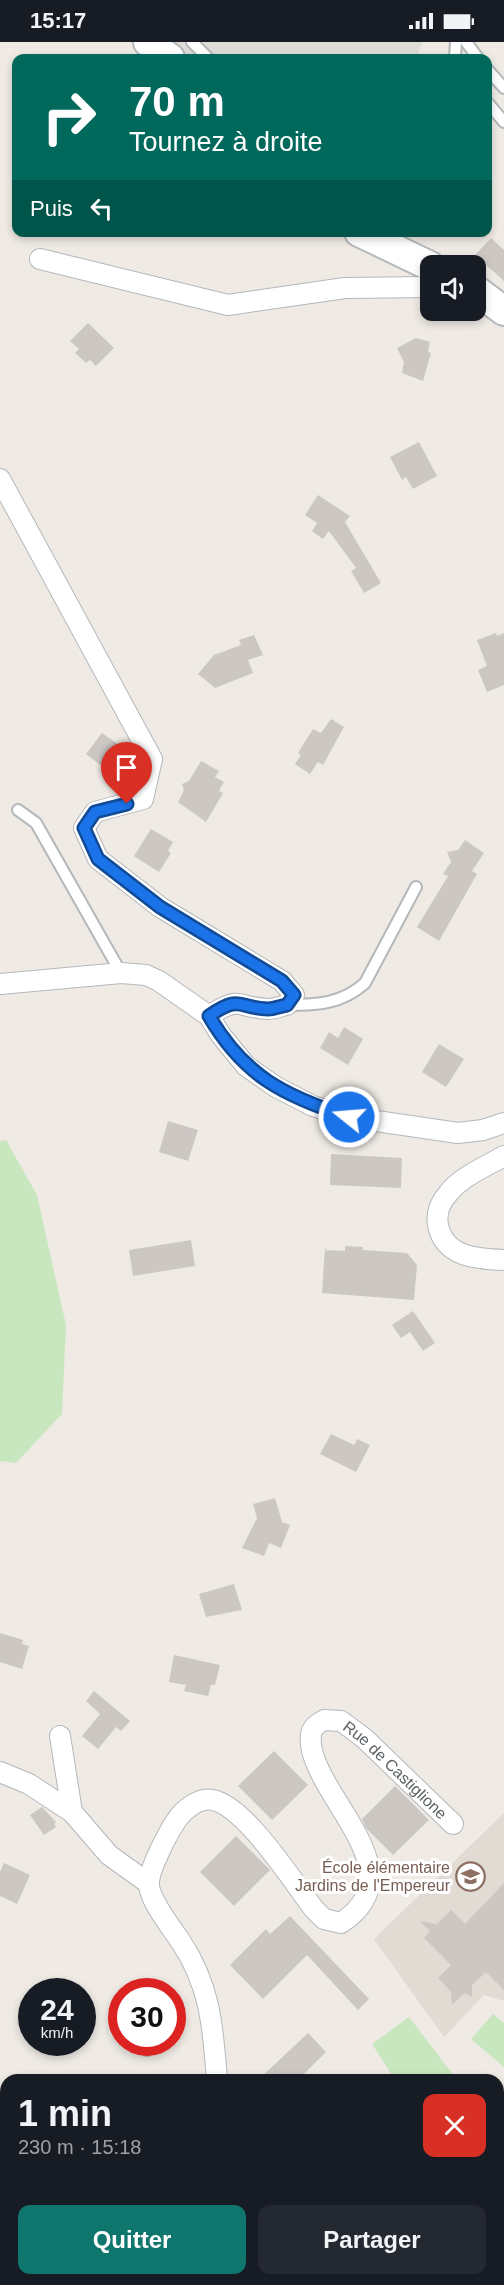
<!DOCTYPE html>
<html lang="fr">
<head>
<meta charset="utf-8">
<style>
	body { margin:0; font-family:Arial,sans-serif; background:#242831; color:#f1f3f6; height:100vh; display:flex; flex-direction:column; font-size:22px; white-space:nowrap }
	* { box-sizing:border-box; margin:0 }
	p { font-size:20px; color:#9ea1a6 }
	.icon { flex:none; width:33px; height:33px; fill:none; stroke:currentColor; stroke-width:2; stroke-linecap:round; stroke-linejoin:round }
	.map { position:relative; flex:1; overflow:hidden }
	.drawer { position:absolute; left:0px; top:2032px; width:504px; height:212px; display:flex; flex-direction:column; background:#171b24; border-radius:18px 18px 0 0; box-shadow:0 3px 9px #0003 }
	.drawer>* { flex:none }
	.banner { position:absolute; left:12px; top:12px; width:480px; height:183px; border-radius:12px; box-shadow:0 3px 9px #0003; background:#00695c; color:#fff; overflow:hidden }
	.tools { position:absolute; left:420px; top:213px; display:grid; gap:12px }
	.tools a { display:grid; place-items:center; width:66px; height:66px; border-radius:12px; background:#171b24; box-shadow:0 3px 9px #0003; font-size:30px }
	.speed { position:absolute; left:18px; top:1936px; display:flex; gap:12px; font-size:30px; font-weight:700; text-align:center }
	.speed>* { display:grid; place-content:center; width:78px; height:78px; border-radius:50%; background:#171b24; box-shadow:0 3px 9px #0003; line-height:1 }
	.speed small { font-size:15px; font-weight:400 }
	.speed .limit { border:9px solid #d22; background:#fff; color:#111 }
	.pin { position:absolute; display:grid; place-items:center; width:51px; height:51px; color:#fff; margin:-62px -26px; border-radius:50% 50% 50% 0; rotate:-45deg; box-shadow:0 0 6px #0007 }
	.pin .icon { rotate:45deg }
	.me { position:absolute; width:66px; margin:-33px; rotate:287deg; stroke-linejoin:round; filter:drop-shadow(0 0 4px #0008) }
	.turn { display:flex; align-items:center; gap:21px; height:126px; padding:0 18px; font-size:27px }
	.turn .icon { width:78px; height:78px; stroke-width:2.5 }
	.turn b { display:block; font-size:42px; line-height:51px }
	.then { display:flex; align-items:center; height:57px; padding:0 18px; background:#0003; gap:12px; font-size:22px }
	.round { display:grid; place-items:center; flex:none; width:63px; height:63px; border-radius:12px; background:#242831 }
	.headline { display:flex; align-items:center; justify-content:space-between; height:102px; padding:0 18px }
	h1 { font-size:36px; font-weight:600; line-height:45px }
	.button { display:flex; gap:12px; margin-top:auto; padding:12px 18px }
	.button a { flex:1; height:69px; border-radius:12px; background:#0f766e; color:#fff; font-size:24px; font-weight:600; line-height:69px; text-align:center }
	.button a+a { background:#242831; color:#f1f3f6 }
	.status { display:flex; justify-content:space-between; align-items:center; height:42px; padding:0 30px; background:#171b24; direction:ltr }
	.status svg { height:16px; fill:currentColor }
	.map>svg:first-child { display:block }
	.industrial { fill:#e0dcd8 }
	.education { fill:#e1dbd4 }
	.green { fill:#c9e7bf }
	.building { fill:#ccc7c3 }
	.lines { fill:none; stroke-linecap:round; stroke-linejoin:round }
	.lane-casing { stroke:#b4b8bb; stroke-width:14 }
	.street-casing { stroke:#b4b8bb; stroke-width:22 }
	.secondary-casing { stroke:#b3b9bc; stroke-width:32 }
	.lane { stroke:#fff; stroke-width:10 }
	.street { stroke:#fff; stroke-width:20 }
	.secondary { stroke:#fff; stroke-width:28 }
	.route-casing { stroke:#114b97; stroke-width:15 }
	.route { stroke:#1a73e8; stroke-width:10 }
	.labels { text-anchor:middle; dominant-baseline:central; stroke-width:6; stroke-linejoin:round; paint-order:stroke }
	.street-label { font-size:16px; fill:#5c6265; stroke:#fff }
	.education-label { font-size:16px; fill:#785e54; stroke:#fff; text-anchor:end }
</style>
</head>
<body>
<div class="status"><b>15:17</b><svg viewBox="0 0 49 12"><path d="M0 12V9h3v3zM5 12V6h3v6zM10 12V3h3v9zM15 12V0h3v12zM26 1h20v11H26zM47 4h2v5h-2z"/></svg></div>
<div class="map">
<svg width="504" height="2243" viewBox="0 0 504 2243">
	<rect width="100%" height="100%" fill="#efeae4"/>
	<path class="industrial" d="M168 0H423L416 16H188Z"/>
	<path class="education" d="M504 1771V1959L484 1953 444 1995 374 1897Z"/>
	<path class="green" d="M6 1098 37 1153 66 1283 62 1372 16 1421 0 1419V1099Z
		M493 1972 504 1981V2025L471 1997Z
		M409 1975 455 2035V2038H395L372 2002Z
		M142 2238H322L326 2243H145Z"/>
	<path class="building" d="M491 196 504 208V239L475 213Z
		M88 281 114 306 96 324 90 318 86 321 75 311 79 307 70 299Z
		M416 296 430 300 428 310 431 311 423 339 402 331 404 320 397 306Z
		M419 400 437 434 413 447 406 435 402 438 390 415Z
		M318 453 350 474 345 480 381 541 364 551 351 529 356 526 329 489 323 497 312 489 317 481 305 473Z
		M496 591 497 594 504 591V643L487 650 478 628 487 624 477 598Z
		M254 593 263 613 248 618 253 631 215 646 198 632 214 613 241 603 239 598Z
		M331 677 344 685 323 723 318 720 310 732 295 722 301 713 298 711 313 687 321 691Z
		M102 691 123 706 107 728 86 712Z
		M201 719 219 729 215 735 224 740 219 749 223 751 206 780 178 760 184 748 182 742 189 739Z
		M151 787 173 800 168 809 171 811 159 830 134 814Z
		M465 798 484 811 472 829 477 832 439 899 417 885 448 834 443 832 451 820 447 810 458 808Z
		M344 985 363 997 348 1023 320 1006 329 990 338 996Z
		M439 1002 464 1017 446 1045 422 1030Z
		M168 1079 198 1088 188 1119 159 1110Z
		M331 1112 402 1116 401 1146 330 1143Z
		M191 1198 195 1224 133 1234 129 1208Z
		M345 1204 363 1205V1208L407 1211 417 1223 414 1258 322 1251 325 1206 327 1211V1208L345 1209Z
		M413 1269 435 1301 423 1309 410 1290 401 1296 392 1283Z
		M331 1392 354 1403 357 1397 370 1403 356 1430 320 1412Z
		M275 1456 282 1480 290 1483 281 1506 269 1501 264 1514 242 1506 257 1476 253 1462Z
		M234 1542 242 1568 206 1575 199 1552Z
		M0 1591 23 1598 22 1602 29 1604 22 1627 0 1620Z
		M174 1613 220 1623 215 1643H211L208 1654 184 1649 186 1643 169 1640Z
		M94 1649 130 1679 121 1689 116 1685 98 1707 82 1694 100 1672 86 1659Z
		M274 1709 308 1743 272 1778 238 1744Z
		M395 1744 429 1778 393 1813 366 1786 362 1777Z
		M42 1765 56 1780 54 1782 56 1785 44 1793 30 1773Z
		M236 1794 270 1828 234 1864 200 1830Z
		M4 1821 30 1833 17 1862 0 1854V1830Z
		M504 1841V1948L486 1930 472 1943V1955L465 1951 452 1963 451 1950 438 1936 451 1923 424 1896 430 1889 419 1879 437 1882 451 1868 465 1882Z
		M290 1874 369 1957 358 1968 307 1913 263 1957 230 1923 266 1887 270 1892Z
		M308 1991 326 2010 298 2038H258Z
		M129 2001H163L150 2015H144Z"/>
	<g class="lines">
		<defs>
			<path id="lane" d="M192 0 208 16
				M466 0 478 16
				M455 16 456 0
				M488 28 504 46
				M488 61 504 80
				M18 768 36 781 121 931
				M287 963C317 963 342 962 365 941L416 845
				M0 2101 6 2107
				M110 2243 111 2238"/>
			<g id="street">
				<path d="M40 217 228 263 345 246 430 245"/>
				<path d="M0 437 152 717 143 757 95 770 84 786 98 817 160 865 282 939 294 953 287 963C281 964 274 967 268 967 237 966 241 952 209 974"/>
				<path d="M0 942 121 931 146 933 159 939 209 974 220 992 246 1024 276 1045 313 1064 349 1075 458 1091 483 1088 504 1081"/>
				<path d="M504 1114C485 1125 460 1135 447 1153 440 1161 436 1172 438 1183 444 1215 477 1217 504 1218"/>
				<path d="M60 1694 72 1770 109 1813 148 1841"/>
				<path d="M0 1730 29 1742 72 1770"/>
				<path id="s1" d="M217 2038C213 1987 211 1945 181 1900 172 1886 148 1857 149 1841 149 1827 168 1791 176 1779 183 1768 199 1755 213 1758 246 1765 293 1840 314 1867L324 1877 341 1881C414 1833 327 1766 312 1709 311 1702 309 1693 313 1687 315 1683 321 1680 324 1678L341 1679 364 1696 453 1782"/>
				<path d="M498 2207 504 2201"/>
				<path d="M369 2238 374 2243"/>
				<path d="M459 2243 464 2238"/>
			</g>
			<path id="secondary" d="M148 0 170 16
				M359 190 430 224
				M476 248 504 269
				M0 2149 6 2155
				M90 2238 95 2243"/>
		</defs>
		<use href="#lane" class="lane-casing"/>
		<use href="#street" class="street-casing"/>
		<use href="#secondary" class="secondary-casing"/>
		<use href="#lane" class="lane"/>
		<use href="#street" class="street"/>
		<use href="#secondary" class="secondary"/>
	</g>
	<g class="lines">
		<defs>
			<path id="route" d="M127 762 95 770 84 786 98 817 160 865 282 939 294 953 287 963C281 964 274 967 268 967 237 966 241 952 209 974 244 1034 284 1054 349 1075"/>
		</defs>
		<use href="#route" class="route-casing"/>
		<use href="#route" class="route"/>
	</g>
	<defs>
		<symbol id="school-ring" viewBox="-11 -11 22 22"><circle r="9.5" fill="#fff" stroke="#8d6e63" stroke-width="1.5"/><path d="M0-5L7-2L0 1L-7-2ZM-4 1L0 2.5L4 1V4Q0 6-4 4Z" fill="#8d6e63"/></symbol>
	</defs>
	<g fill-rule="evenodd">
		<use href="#school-ring" x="454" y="1818" width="33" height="33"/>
	</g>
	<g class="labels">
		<g class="street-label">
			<text stroke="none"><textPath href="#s1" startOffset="831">Rue de Castiglione</textPath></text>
		</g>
		<g class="education-label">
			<text x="450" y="1825">École élémentaire<tspan x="450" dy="18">Jardins de l'Empereur</tspan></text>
		</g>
	</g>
</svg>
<div class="tools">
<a><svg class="icon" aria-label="sound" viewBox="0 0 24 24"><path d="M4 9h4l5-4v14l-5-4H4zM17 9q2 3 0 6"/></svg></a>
</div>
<div class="speed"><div>24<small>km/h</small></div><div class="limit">30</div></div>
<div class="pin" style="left:127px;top:762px;background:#d93025"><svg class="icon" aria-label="arrive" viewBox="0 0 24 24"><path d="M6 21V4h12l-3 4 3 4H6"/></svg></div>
<svg class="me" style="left:349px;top:1075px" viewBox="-20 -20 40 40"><circle r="17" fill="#1a73e8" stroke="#fff" stroke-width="3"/><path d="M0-11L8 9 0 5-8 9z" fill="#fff"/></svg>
<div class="banner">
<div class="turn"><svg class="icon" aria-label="right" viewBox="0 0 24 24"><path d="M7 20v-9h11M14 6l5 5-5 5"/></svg><div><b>70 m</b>Tournez à droite</div></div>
<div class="then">Puis<svg class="icon" aria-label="left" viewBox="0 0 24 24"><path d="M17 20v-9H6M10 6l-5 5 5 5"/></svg></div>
</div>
<section class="drawer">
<div class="headline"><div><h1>1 min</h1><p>230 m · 15:18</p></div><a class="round" style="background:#d93025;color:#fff"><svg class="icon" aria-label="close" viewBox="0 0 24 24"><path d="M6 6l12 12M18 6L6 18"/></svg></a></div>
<div class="button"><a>Quitter</a><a>Partager</a></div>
</section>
</div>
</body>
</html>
